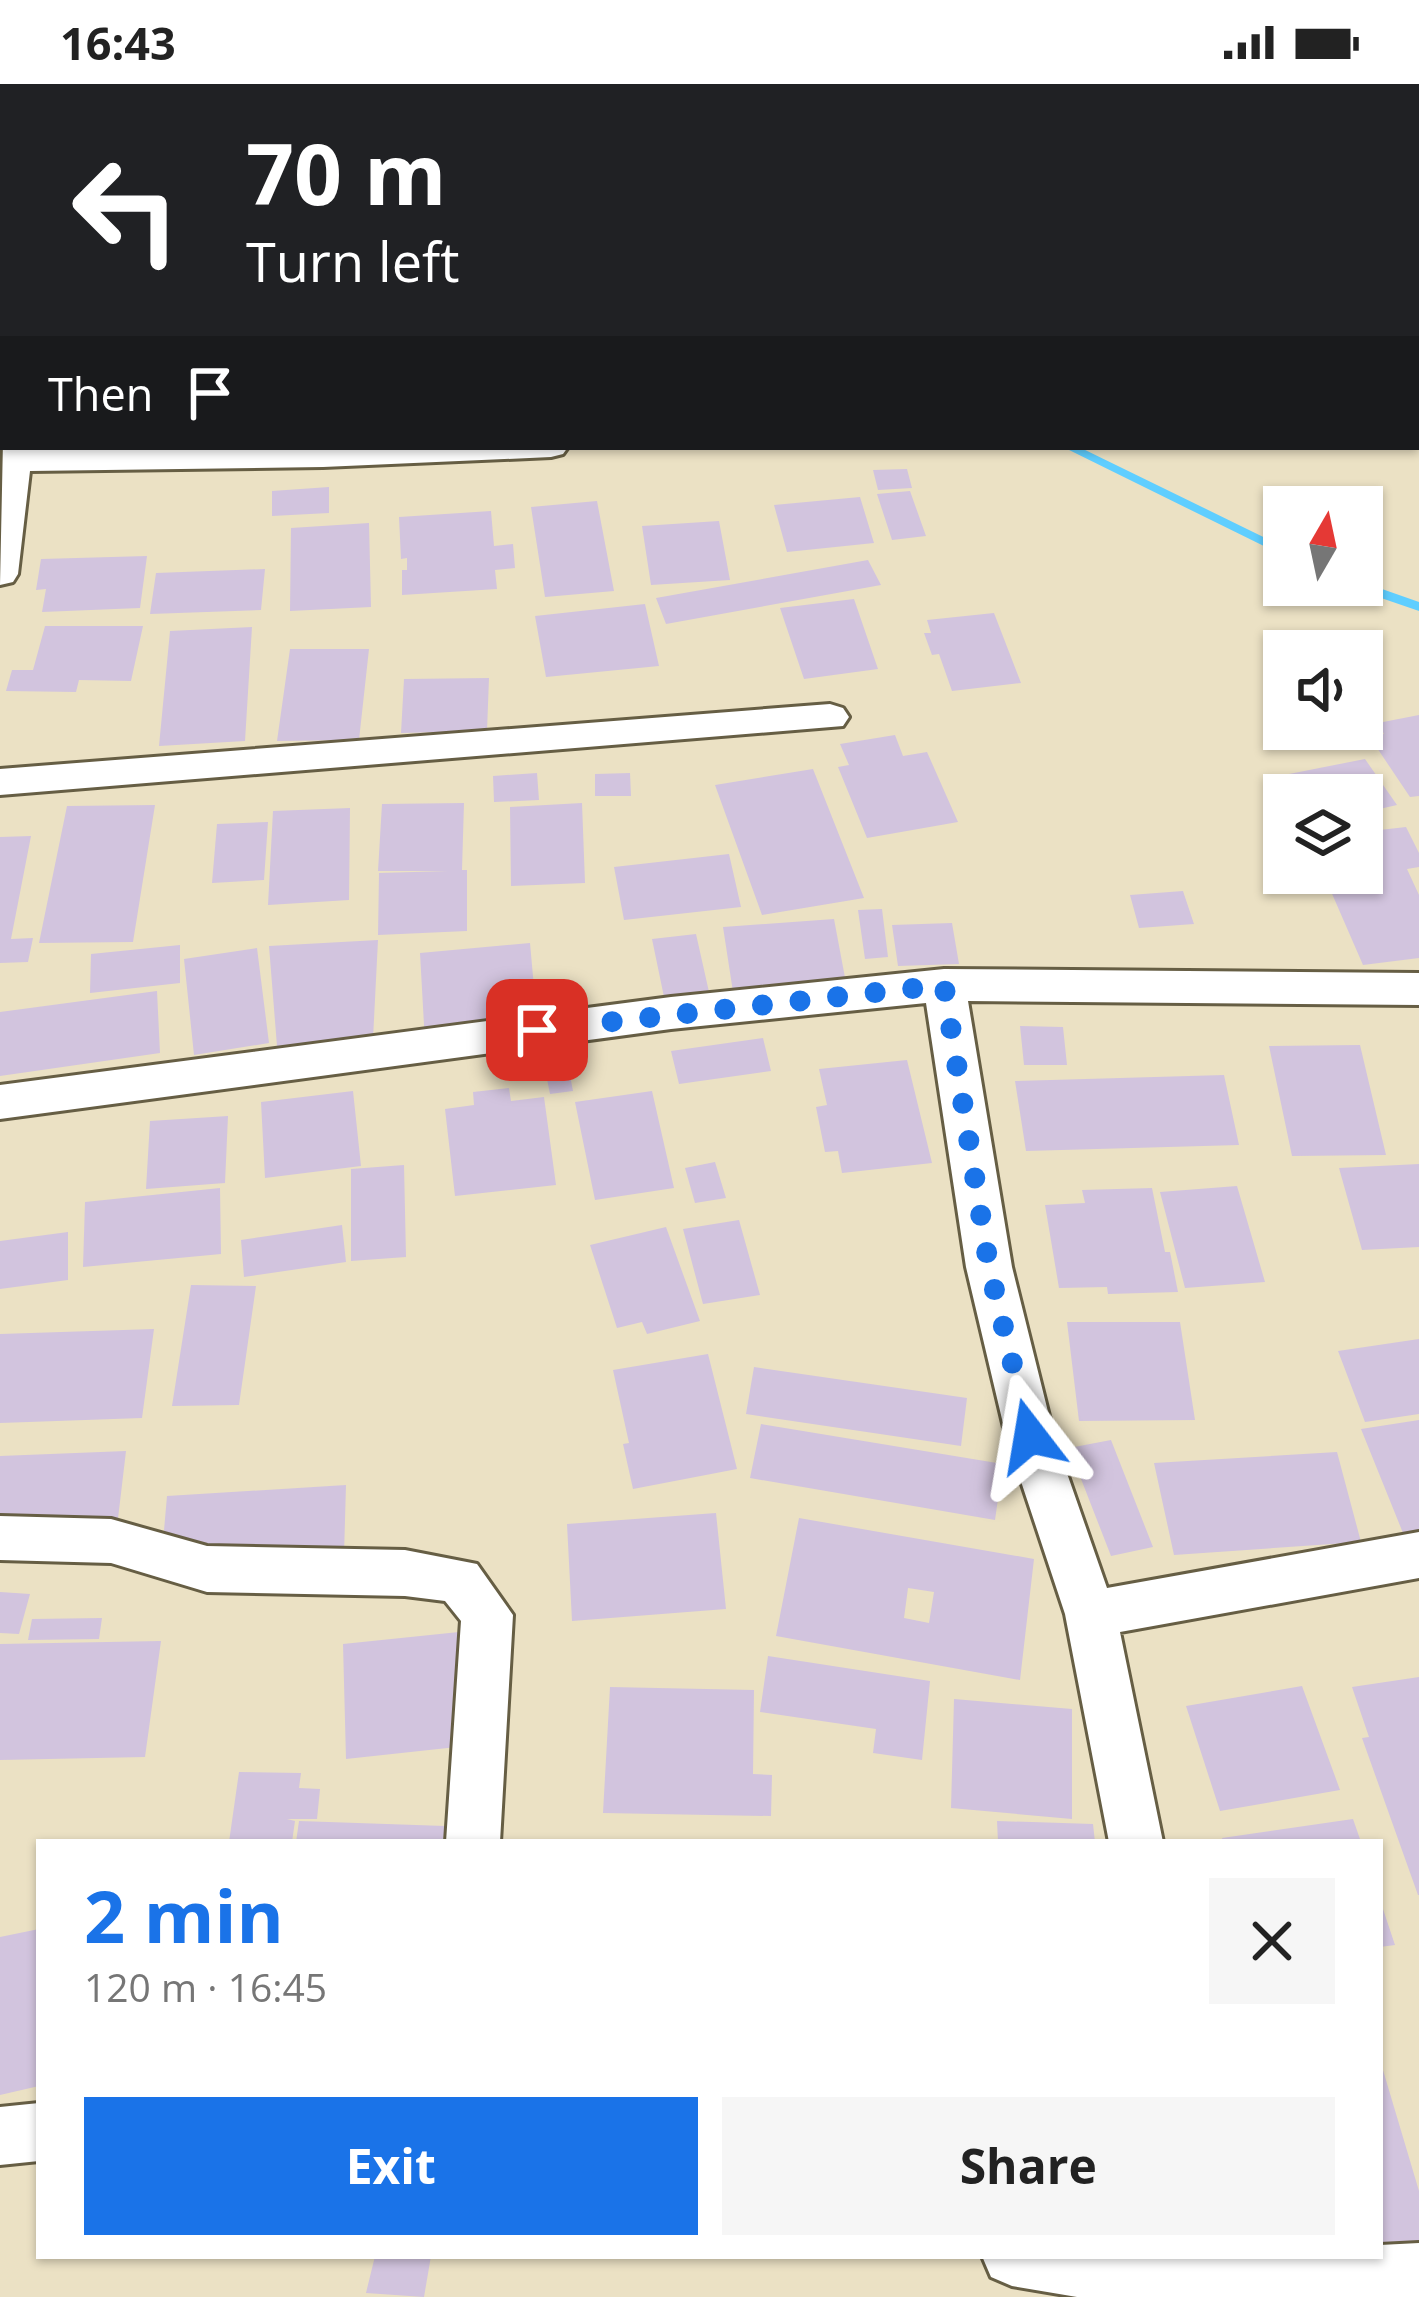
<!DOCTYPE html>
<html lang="en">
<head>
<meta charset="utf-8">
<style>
	body { margin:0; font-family:"Open Sans",sans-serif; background:#f6f6f6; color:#222; height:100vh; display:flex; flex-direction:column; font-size:45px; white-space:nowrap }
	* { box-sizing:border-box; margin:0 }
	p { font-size:39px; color:#767676 }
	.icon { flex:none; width:66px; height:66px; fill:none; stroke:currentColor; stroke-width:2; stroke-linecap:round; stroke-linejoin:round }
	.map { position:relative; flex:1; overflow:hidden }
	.side { position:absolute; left:36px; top:1755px; width:1347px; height:420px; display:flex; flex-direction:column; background:#fff; border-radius:0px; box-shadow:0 3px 9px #0004 }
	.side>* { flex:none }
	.guide { position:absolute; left:0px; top:0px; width:1419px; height:366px; box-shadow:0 3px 9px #0004; background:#202124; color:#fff; overflow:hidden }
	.needle { width:78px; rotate:9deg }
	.tools { position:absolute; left:1263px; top:402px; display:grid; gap:24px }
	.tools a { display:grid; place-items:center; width:120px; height:120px; border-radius:0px; background:#fff; box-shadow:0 3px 9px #0004; font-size:60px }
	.pin { position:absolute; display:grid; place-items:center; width:102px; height:102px; color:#fff; margin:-51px; border-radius:24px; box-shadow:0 6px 18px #0006 }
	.me { position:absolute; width:132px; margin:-66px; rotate:346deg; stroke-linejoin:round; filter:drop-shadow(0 0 9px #0008) }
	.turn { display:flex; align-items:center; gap:42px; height:252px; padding:0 48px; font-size:54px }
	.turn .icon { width:156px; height:156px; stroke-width:2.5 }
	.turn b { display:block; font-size:84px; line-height:102px }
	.then { display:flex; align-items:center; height:114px; padding:0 48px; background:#0003; gap:24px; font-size:45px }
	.round { display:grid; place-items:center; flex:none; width:126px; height:126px; border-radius:0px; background:#f6f6f6 }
	.summary { display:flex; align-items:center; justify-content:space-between; height:204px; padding:0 48px }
	h1 { font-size:72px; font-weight:700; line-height:90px; color:#1a73e8 }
	.button { display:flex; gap:24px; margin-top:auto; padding:24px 48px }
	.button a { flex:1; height:138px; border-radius:0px; background:#1a73e8; color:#fff; font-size:48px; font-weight:700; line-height:138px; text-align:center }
	.button a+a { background:#f6f6f6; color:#222 }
	.status { display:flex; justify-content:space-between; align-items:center; height:84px; padding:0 60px; background:#fff; direction:ltr }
	.status svg { height:33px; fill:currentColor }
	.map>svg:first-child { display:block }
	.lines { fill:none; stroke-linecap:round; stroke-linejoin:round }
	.stream { fill:#5fceff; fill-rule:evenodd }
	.building { fill:#d2c4de; fill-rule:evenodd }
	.minor-casing { stroke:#665e44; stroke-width:6 }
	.minor { fill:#fff; fill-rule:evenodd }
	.route { stroke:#1a73e8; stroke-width:21; stroke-dasharray:0 37.8 }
</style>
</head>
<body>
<div class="status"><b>16:43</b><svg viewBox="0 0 49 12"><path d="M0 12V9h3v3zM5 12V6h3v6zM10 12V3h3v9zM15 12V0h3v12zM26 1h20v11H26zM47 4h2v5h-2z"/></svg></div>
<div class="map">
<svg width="1419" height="2213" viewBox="0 0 1419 2213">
	<rect width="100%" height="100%" fill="#ebe1c4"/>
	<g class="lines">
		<path class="stream" d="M535 0H547L550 3H538Z
			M1063 363H1079L1284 463V472Z
			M1362 498 1419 518V527L1352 504 1350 501H1362Z"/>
	</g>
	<path class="building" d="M907 385 912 404 878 406 873 386Z
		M329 403V429L272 432V407Z
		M910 407 926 452 892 456 877 410Z
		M860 413 874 459 787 468 774 421Z
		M597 417 614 507 545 513 531 423Z
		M491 427 494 462 513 460 515 484 495 486 497 505 402 511V486H407V474L401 475 399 433Z
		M719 437 730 496 651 501 642 442Z
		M369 439 371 523 290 527 291 444Z
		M147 472 140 524 42 528 46 505 36 506 41 475Z
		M868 476 881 501 666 540 656 514Z
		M265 485 261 526 150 530 156 489Z
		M854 515 878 585 804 595 780 524Z
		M645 520 659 582 546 593 535 532Z
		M994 529 1021 599 952 607 939 570 932 571 924 549H931L927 536Z
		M45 542H143L131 597 79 596 76 608 6 607 12 586H33Z
		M252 543 245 657 159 662 170 547Z
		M290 565H369L359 656 277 657Z
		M489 594 487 647 401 649 404 595Z
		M1419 631V712L1410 713 1369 652 1384 650 1378 639Z
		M895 651 903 672 927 668 958 738 867 754 838 683 849 681 840 660Z
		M1365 675 1397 721 1362 729V711H1303L1289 690Z
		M813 685 864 814 762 831 715 701Z
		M537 689 539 716 494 718 493 692Z
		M630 689 631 712H595V690Z
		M464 719 462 786H467V847L378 851 379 789 448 787H378L382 720Z
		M582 719 585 799 511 802 510 723Z
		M155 721 133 858 39 859 67 722Z
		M350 724 349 816 268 821 273 727Z
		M268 738 264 796 212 799 217 740Z
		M1406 743 1419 769V783L1407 785 1419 811V874L1363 881 1323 789H1362V748Z
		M31 752 11 855 33 854 28 878 0 879V753Z
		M729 770 741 823 624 836 614 783Z
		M1183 807 1194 840 1139 844 1130 811Z
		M882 825 888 873 865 875 858 826Z
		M834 835 846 899 733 908 723 843Z
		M952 839 959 880 898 882 892 841Z
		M696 850 709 908 664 913 652 855Z
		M378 856 373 955 277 962 269 862Z
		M530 859 538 948 425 959 420 869Z
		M180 861V899L90 909 91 870Z
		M257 864 269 959 194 971 184 875Z
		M157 907 160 969 0 992V928Z
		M1020 942 1063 943 1067 981H1024Z
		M763 954 771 987 679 1000 671 967Z
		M1360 961 1386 1071 1292 1072 1269 962Z
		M907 976 932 1079 842 1089 838 1067 825 1068 816 1023 827 1021 819 985Z
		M568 981 573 1007 550 1010 545 985Z
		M1224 991 1239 1061 1026 1067 1015 997Z
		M509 1004 511 1017 544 1013 556 1101 455 1112 445 1025 474 1021 473 1008Z
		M353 1007 361 1082 265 1094 261 1018Z
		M652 1007 674 1104 595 1116 575 1018Z
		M228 1032 225 1099 146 1105 150 1037Z
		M715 1078 726 1114 695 1119 685 1084Z
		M1419 1080V1163L1362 1166 1339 1084Z
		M404 1081 406 1173 351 1177V1085Z
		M1237 1102 1265 1198 1185 1204 1160 1108Z
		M220 1104 221 1170 83 1183 85 1118Z
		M1152 1104 1165 1168H1170L1178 1208 1108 1210 1107 1203 1059 1204 1045 1121 1085 1119 1082 1106Z
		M739 1136 760 1211 703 1220 683 1145Z
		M342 1141 346 1178 244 1193 241 1156Z
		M666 1143 700 1237 647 1250 642 1238 617 1244 590 1161Z
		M68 1148V1196L0 1205V1157Z
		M191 1201 256 1202 239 1321 172 1322Z
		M1067 1238H1180L1195 1336 1079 1337Z
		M154 1245 142 1334 0 1339V1250Z
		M1419 1255V1330L1365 1338 1338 1267Z
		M708 1270 737 1385 633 1405 623 1360 629 1359 613 1286Z
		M754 1283 967 1314 961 1362 746 1330Z
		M1419 1336V1447L1403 1449 1361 1345Z
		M761 1340 1003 1380 995 1436 750 1394Z
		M1111 1356 1153 1463 1111 1472 1069 1364Z
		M126 1367 115 1460 0 1438V1372Z
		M1337 1368 1361 1458 1174 1471 1154 1379Z
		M346 1401 344 1471 161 1481 167 1412Z
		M716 1429 726 1525 572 1537 567 1440Z
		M799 1434 1034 1475 1020 1596 776 1552ZM908 1504 934 1508 929 1539 904 1534Z
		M0 1508 30 1510 19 1550 0 1549Z
		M102 1534 99 1555 28 1556 32 1535Z
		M459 1548 466 1662 346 1675 343 1560Z
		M161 1557 145 1673 0 1676V1560Z
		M768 1572 930 1597 922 1676 873 1669 876 1645 760 1628Z
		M1419 1593V1811H1418L1362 1654 1369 1653 1352 1603Z
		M1302 1602 1340 1706 1220 1727 1186 1622Z
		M610 1603 754 1606 753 1690 772 1691 771 1732 603 1729Z
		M954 1615 1072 1625V1735L951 1724Z
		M239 1688 301 1689 299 1704 320 1705 317 1735H287L295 1737 292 1758H229Z
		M1353 1735 1361 1758H1223L1222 1754Z
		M299 1737 445 1742 443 1758H296Z
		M997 1737 1093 1740 1095 1758H998Z
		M1381 1819 1395 1861 1380 1863V1820Z
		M39 1845V2002L0 2011V1853Z
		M1380 1976 1419 2107V2187L1298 2172H1380Z
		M375 2172H431L424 2213 366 2209Z"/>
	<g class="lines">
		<defs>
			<path id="minor" d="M1340 0H1369L1371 3H1342Z
				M1416 50 1419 51V70L1416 69Z
				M0 121H3V139H0Z
				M1416 144H1419L1416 163Z
				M3 357V363L33 366 568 363 563 370 551 373 323 383 30 387 18 490 13 498 0 501Z
				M830 620 843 624 849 633 843 642 0 711V685Z
				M944 885 1419 889V921L968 917 1012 1183 1054 1352 1107 1504 1419 1448V1494L1120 1548 1163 1758H1109L1065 1530 1006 1352 966 1183 926 919 671 945 0 1035V1001L671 913Z
				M0 1432 111 1435 207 1462 405 1466 477 1480 513 1531 500 1758H446L461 1537 445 1517 405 1512 207 1508 111 1479 0 1476Z
				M39 2019V2077L0 2081V2023Z
				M1419 2159V2213H1077L1012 2202 991 2193 982 2172H1380V2161Z"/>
		</defs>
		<use href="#minor" class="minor-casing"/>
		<use href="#minor" class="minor"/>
	</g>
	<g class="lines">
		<path class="route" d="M537 946 944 901 989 1183 1030 1352"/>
	</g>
</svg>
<div class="tools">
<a><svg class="needle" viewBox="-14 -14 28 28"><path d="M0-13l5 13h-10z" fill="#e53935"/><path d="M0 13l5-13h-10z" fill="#767676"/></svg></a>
<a><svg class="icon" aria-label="sound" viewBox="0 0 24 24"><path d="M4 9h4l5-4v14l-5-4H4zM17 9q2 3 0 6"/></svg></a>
<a><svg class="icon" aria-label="layers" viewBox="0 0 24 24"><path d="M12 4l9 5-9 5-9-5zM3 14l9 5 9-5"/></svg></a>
</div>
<div class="pin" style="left:537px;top:946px;background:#d93025"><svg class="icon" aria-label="arrive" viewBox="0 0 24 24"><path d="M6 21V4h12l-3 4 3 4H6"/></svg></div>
<svg class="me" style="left:1030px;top:1352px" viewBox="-20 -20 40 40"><path d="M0-17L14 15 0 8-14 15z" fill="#1a73e8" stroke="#fff" stroke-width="4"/></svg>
<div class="guide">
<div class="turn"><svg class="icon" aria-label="left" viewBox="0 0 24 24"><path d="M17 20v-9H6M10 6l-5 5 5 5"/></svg><div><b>70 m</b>Turn left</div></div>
<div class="then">Then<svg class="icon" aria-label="arrive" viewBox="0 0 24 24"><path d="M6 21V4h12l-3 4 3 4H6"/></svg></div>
</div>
<section class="side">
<div class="summary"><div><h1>2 min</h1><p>120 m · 16:45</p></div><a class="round"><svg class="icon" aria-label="close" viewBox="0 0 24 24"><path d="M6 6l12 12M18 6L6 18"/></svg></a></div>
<div class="button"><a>Exit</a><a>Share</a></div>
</section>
</div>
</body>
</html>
